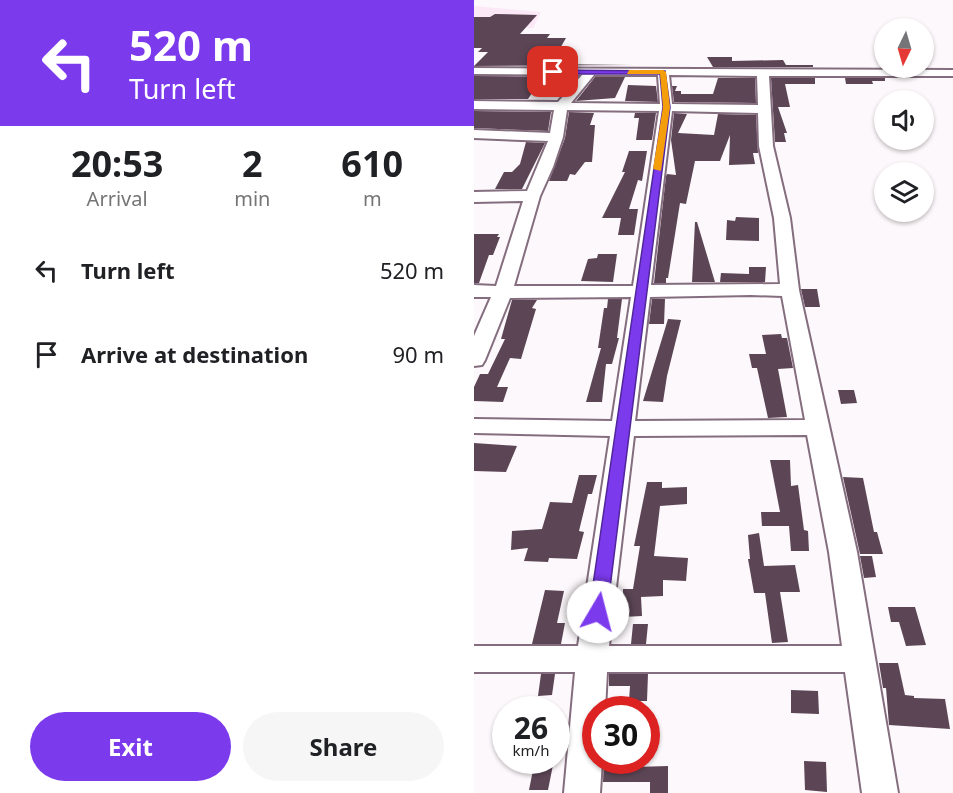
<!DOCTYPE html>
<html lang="en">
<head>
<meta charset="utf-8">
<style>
	body { margin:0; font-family:"Noto Sans",sans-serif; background:#f6f6f6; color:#202124; height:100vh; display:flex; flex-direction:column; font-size:22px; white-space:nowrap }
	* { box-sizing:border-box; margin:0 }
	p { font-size:20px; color:#757577 }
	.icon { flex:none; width:33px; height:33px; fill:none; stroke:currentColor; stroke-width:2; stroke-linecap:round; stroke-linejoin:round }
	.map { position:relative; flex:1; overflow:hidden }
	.details { display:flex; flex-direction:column; background:#fff; width:474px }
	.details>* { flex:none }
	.banner { background:#7c3aed; color:#fff; overflow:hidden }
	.needle { width:39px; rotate:185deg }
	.controls { position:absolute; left:400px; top:18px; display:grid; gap:12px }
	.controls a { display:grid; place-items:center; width:60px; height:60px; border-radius:50%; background:#fff; box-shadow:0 2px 4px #0004; font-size:30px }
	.speed { position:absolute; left:18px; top:696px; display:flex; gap:12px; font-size:30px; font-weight:700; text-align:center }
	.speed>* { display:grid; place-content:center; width:78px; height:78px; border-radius:50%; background:#fff; box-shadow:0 2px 4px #0004; line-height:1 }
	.speed small { font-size:15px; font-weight:400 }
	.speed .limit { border:9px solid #d22; background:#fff; color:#111 }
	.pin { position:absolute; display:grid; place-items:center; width:51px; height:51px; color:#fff; margin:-26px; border-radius:12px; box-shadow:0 3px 9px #0006 }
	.me { position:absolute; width:66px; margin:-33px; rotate:8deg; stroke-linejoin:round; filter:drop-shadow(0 0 4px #0008) }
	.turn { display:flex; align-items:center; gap:21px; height:126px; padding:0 30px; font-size:27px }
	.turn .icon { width:78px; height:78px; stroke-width:2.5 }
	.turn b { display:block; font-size:42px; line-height:51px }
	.eta { display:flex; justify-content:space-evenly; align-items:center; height:102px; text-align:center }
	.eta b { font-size:36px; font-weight:700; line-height:42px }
	.action { display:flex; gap:12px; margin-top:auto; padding:12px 30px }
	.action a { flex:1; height:69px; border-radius:36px; background:#7c3aed; color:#fff; font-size:24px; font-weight:700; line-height:69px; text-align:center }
	.action a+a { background:#f6f6f6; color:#202124 }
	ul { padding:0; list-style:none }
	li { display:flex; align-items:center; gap:18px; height:84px; padding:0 30px }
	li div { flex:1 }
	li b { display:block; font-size:22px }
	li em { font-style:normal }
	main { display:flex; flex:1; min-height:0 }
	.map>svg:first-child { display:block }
	.built { fill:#fce8f6 }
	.building { fill:#5c4656 }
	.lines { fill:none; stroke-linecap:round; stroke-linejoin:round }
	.minor-casing { stroke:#846d7e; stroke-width:4 }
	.minor { fill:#fff; fill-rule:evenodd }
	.route { fill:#7c3aed; stroke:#51269a; stroke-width:1.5 }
	.slow { fill:#f59e0b }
</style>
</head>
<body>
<main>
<section class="details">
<div class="banner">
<div class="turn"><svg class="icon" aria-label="left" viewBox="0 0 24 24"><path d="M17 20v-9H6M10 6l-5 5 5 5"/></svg><div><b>520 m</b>Turn left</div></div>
</div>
<div class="eta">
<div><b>20:53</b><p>Arrival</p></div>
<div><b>2</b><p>min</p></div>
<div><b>610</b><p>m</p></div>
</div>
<ul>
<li><svg class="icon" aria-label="left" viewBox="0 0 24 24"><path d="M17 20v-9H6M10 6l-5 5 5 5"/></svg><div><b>Turn left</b></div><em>520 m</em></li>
<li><svg class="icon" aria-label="arrive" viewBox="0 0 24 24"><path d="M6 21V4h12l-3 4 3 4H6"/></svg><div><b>Arrive at destination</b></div><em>90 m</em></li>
</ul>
<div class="action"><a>Exit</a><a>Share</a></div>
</section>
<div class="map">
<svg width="479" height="793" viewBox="0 0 479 793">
	<rect width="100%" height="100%" fill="#fdf8fb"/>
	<path class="built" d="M0 6 67 12 59 28H20L0 30Z"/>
	<path class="building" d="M21 14 63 15 46 34H76L73 38H92L77 64 157 65 0 66 14 52H4L8 48H0V17H16Z
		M233 57H258V61L309 60 312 65H339V67H239Z
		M0 76 103 77 68 78 54 99H0Z
		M121 77H151L141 98 102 101Z
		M244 78H281L282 103 200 102 198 86H203L201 91H207V94H239Z
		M297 78H341V84H311L316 107H304L313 133H310L312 142H301Z
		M371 78H411V81H398L399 84H372Z
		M154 85 182 86 184 102 151 101Z
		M0 111 77 112 74 131 0 128Z
		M95 112 120 113 116 125H121L118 162H111L101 175 96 174 93 181H75L91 138Z
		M161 113H182L178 140H162L165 118H160Z
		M200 113 213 114 204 133 240 135 244 114 282 115 284 153H279L281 164 255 165 256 135 246 161H221L212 204 206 203 194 278H192V283H180L192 176 193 174 202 175 197 140Z
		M52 142 71 143 48 189H21L30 172H38L46 164Z
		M155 151H173L168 181 164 180 155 209H164L160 235H144L147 218H128L151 172H148Z
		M262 217 285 218V241L252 240 253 220 261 221Z
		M221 222H223L241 282H218Z
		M0 234H25L23 237H26L19 255H15L5 283H0Z
		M124 254H143L139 282 107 281 114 259 123 258Z
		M275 267H292L291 282H246L247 273 275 274Z
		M327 289H343L346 307H331Z
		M134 299H148L143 338H145L138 364H132L128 402H112L127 348H124L130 308H133Z
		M178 299H191L190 324H175Z
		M38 300H63L58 308 62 309 47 359 36 358 23 387H34L29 402 0 401V387L6 374H14L31 339H27Z
		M194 319 207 320 193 376 189 402 169 401Z
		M307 334 308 338H313L319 368 304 369 313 417 294 418 283 368H278L275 354H292L288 335Z
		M364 390H380L383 403 367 404Z
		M0 443 43 446 32 472 0 471Z
		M296 460H316L317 486 324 485 330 530 334 531 335 551H317L315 526H288L287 512H306Z
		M105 475H123L118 494H114L105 531 110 532 103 559 75 558 74 562 50 561 54 548 37 550 38 531 68 529 76 502 98 503Z
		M369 477 389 478 400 532H403L409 554H386Z
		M173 482H188V488L213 487V504L186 506 180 556 214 558 212 581 189 580V596L167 597 168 616 149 617V589H159L166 546H160Z
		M285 533 290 566 321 565 326 592H306L314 642 298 643 291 593H280L274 559H276L274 535Z
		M386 556H398L402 577 390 578Z
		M71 590 90 591 83 623H91L87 644H58Z
		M414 607H441L452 645 432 646 425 622H417Z
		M159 624H174L172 644H157Z
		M405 663H424L431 695 440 696V698L471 699 476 729 415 725 412 688H409Z
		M67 674H81L78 695 64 696Z
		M135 674H174L173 701H155L156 686H135Z
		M317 690 344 691 345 714 317 713Z
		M61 760H80L74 790H55Z
		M130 760H160V767L194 766V793H176V782H129Z
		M330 761 352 762 353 792 331 790Z"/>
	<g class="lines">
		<defs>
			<path id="minor" d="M0 68 479 70V76H295L299 146 316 218 325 290 383 552 424 793H388L371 672H133L131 710H122V760H128L126 793H90L101 672H0V646H104L136 436 0 433V419L138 421 157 297 36 298 11 360 8 365 0 366V336L17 297H0V285L22 286 49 201 0 202V192L53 191 74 141 0 138V130L76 133 80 110 0 109V101L84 102 108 75 0 74ZM120 75H184L186 104 97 103ZM195 75 283 76 284 105 198 104ZM93 110 185 111 159 286H40L66 196 79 167 89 137ZM198 111 284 113 285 146 300 218 306 284 177 285ZM277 295 308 296 331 420 161 421 176 297ZM333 435 355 552 368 646H135L160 436Z"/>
		</defs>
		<use href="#minor" class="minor-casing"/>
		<use href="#minor" class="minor"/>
	</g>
	<path class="route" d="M76 70 191 71 196 107 133 612 131 617 124 620 118 617 115 612 189 107 186 74H79Z"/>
	<path class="slow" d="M155 70H189L192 72 196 107 187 171 179 169 189 107 186 74H153Z"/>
</svg>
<div class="controls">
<a><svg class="needle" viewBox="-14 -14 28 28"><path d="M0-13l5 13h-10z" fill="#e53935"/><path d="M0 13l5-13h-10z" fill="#757577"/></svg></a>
<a><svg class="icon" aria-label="sound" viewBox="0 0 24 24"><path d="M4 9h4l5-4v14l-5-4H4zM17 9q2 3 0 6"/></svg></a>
<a><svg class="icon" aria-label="layers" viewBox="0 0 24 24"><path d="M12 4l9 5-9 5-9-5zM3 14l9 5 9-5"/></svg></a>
</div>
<div class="speed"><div>26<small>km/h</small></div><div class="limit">30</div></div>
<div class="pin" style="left:79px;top:72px;background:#d93025"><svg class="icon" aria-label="arrive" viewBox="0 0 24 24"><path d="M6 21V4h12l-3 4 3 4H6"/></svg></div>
<svg class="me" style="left:124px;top:612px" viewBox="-20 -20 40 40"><circle r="19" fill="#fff"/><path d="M0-13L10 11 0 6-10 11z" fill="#7c3aed"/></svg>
</div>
</main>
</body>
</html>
